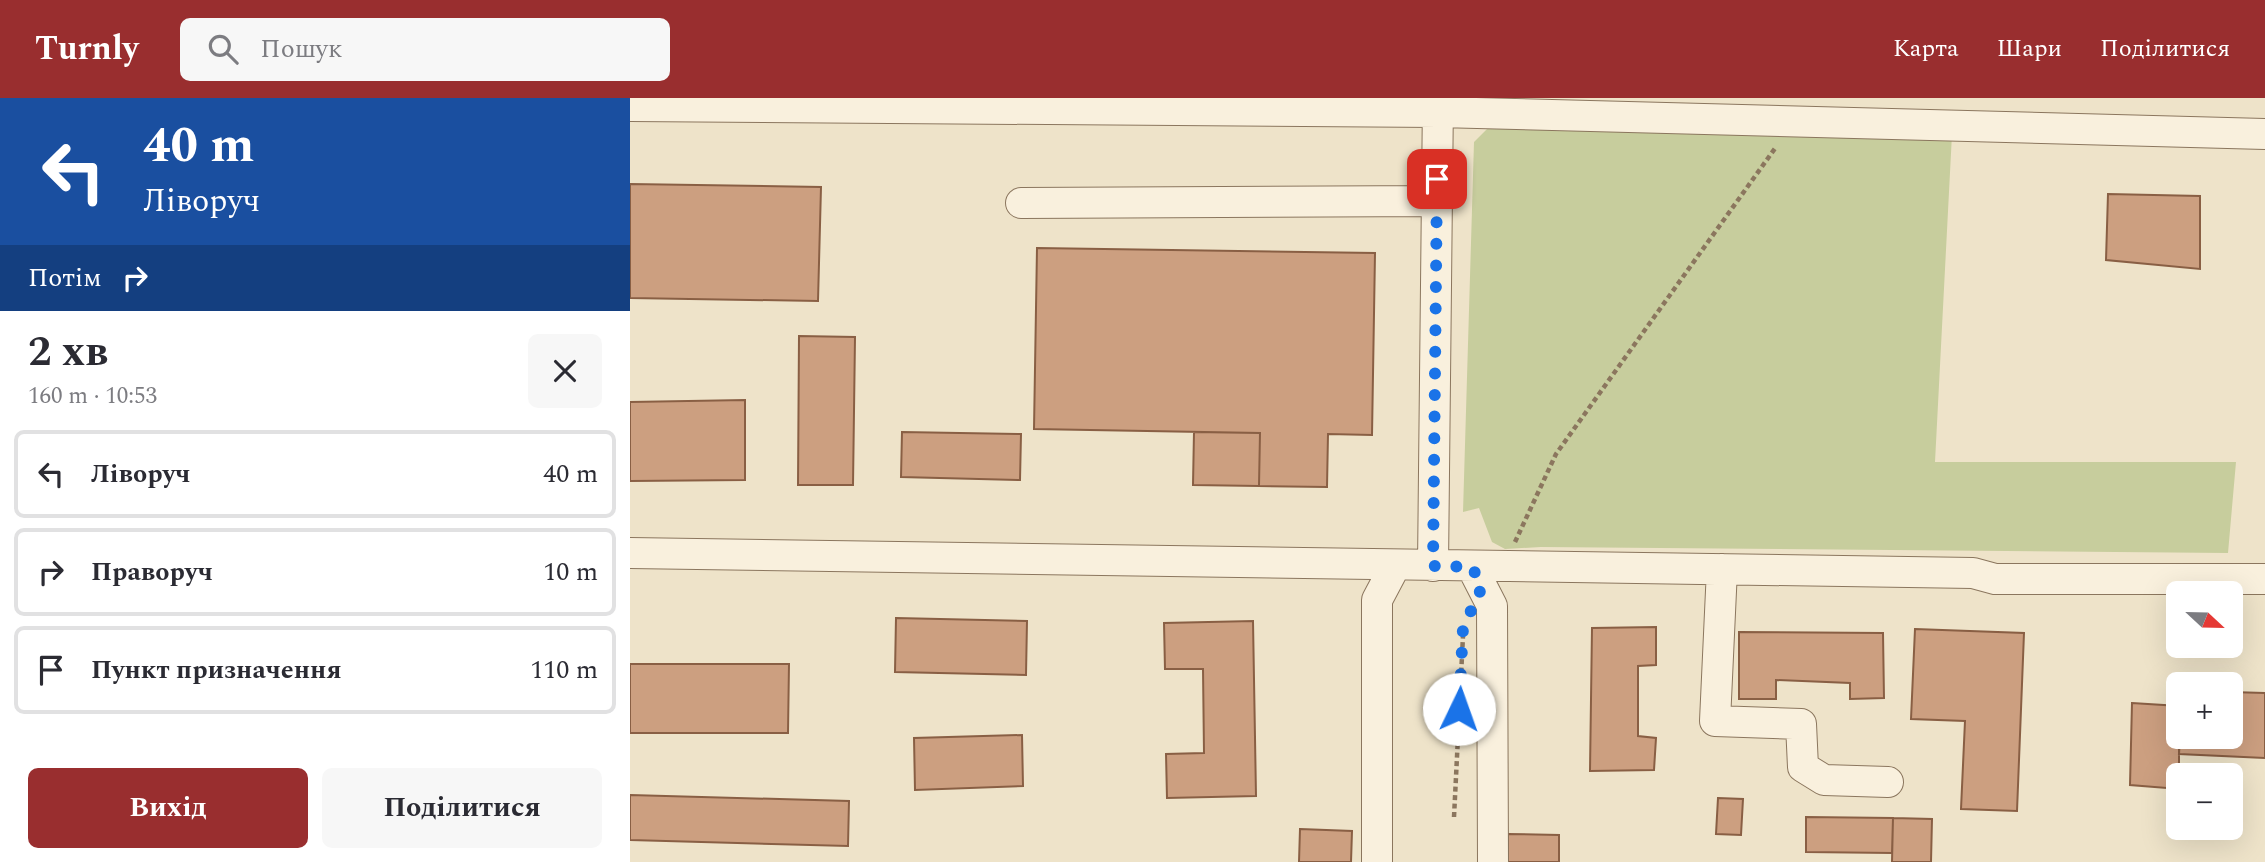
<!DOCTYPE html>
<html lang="uk">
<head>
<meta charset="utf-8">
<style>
	body { margin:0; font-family:Spectral,serif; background:#f7f7f7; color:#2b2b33; height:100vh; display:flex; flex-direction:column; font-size:26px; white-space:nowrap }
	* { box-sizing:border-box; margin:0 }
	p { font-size:23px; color:#7c7c81 }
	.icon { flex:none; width:38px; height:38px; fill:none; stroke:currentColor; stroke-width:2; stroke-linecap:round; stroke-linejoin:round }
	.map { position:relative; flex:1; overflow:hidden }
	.drawer { display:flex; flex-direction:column; background:#fff; width:630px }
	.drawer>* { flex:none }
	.banner { background:#1a4fa0; color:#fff; overflow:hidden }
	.needle { width:46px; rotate:112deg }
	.controls { position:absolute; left:1536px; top:483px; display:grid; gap:14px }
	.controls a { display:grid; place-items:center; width:77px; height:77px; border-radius:10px; background:#fff; box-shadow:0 7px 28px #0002; font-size:35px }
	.pin { position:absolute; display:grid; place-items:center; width:60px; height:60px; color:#fff; margin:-30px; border-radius:14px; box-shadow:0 4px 10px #0006 }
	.me { position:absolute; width:77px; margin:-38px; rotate:3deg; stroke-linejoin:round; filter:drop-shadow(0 0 5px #0008) }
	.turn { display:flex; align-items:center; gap:24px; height:147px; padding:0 28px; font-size:32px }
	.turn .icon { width:91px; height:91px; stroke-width:2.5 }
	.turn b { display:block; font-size:49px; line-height:60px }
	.then { display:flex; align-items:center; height:66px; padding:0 28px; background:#0003; gap:14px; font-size:26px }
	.round { display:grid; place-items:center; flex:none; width:74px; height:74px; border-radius:10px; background:#f7f7f7 }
	.overview { display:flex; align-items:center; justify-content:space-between; height:119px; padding:0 28px }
	h1 { font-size:42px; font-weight:700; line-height:52px }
	.action { display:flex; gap:14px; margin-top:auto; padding:14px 28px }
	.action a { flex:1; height:80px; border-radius:10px; background:#992e2f; color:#fff; font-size:28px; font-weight:700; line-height:80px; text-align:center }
	.action a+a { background:#f7f7f7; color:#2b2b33 }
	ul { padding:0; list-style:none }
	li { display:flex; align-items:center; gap:21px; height:88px; margin:0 14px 10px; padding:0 14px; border:4px solid #e1e1e2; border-radius:10px }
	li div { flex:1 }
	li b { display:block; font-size:26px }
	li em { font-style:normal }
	header { display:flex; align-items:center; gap:42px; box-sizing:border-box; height:98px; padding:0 35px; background:#992e2f; color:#fff }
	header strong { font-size:33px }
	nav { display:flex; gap:38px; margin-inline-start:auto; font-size:24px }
	.search { width:490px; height:63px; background:#f7f7f7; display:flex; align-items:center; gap:18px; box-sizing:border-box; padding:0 24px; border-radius:10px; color:#7c7c81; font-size:26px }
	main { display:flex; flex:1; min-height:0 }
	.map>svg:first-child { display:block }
	.green { fill:#c7cd9d }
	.building { fill:#cc9f80; stroke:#895f44; stroke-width:2 }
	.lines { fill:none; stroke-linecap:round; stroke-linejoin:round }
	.minor-casing { stroke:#8b765e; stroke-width:32 }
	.path { stroke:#8b765e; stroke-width:4.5; stroke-dasharray:5 3.5; stroke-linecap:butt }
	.minor { stroke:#f9f0dd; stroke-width:30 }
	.route { stroke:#1a73e8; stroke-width:12; stroke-dasharray:0 21.6 }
</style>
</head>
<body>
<header>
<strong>Turnly</strong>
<div class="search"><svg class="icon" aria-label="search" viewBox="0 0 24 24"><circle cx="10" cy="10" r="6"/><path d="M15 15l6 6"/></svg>Пошук</div>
<nav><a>Карта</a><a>Шари</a><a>Поділитися</a></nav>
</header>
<main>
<section class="drawer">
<div class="banner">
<div class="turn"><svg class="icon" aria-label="left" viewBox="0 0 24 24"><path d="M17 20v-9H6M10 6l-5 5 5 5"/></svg><div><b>40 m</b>Ліворуч</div></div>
<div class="then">Потім<svg class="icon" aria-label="right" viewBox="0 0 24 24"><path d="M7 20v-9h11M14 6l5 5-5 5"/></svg></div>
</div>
<div class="overview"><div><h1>2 хв</h1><p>160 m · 10:53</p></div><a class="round"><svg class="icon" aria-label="close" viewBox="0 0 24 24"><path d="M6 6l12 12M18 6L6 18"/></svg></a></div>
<ul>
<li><svg class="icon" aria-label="left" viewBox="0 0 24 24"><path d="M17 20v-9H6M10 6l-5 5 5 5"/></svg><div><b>Ліворуч</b></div><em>40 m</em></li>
<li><svg class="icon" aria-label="right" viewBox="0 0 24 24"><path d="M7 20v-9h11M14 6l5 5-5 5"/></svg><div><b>Праворуч</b></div><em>10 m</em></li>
<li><svg class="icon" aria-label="arrive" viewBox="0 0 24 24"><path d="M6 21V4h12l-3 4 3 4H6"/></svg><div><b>Пункт призначення</b></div><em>110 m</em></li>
</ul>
<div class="action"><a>Вихід</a><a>Поділитися</a></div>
</section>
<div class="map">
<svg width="1635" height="764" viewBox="0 0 1635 764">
	<rect width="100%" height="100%" fill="#eee3c9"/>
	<path class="green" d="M875 27 1322 36 1305 364H1606L1598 455 911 449 875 451 862 444 849 410 833 414 844 44 858 30Z"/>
	<path class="building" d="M0 86 191 89 188 203 0 200Z
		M1478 96 1570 98V171L1476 162Z
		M407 150 745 155 742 337 698 336 697 389 629 388 630 335 404 331Z
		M169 238 225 239 223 387H168Z
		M115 302V382L0 383V304Z
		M272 334 391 336 390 382 271 379Z
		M564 334 630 335 629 388 563 387Z
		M266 520 397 523 396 577 265 574Z
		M623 523 626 698 537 700 536 656 574 655 573 571H535L534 525Z
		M1026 529V567L1008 568V638L1026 640 1024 672 960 673 962 530Z
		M1285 531 1394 535 1387 713 1331 711 1335 623 1281 621Z
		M1109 534 1253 535 1254 600 1220 601V585L1146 582V601H1109Z
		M0 566H159L158 635H0Z
		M1601 594 1635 595V660L1549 656 1550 639H1601Z
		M1502 605 1549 608V691L1500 687Z
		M392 637 393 688 285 692 284 640Z
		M0 697 219 703 218 748 0 742Z
		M1088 700 1113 701 1111 737 1086 736Z
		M1176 719 1263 720 1262 755 1176 754Z
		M1263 720 1302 721 1301 764H1262Z
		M670 731 722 733 721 764H669Z
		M878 736 929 737V764H878Z"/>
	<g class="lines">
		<defs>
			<path id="minor" d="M0 8 808 14 1635 36
				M391 105 807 103
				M0 455 1343 475 1365 481H1635
				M803 468 808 0
				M842 469 862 508 863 764
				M1092 471 1085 623 1171 626 1173 669 1194 682 1258 684
				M747 764V502L765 468"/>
		</defs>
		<use href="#minor" class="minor-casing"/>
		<path class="path" d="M885 444 926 356 1146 49
			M824 719 833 538"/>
		<use href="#minor" class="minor"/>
	</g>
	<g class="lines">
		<path class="route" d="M807 81 803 468 842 469 852 489 833 530 829 611"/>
	</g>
</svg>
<div class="controls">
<a><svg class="needle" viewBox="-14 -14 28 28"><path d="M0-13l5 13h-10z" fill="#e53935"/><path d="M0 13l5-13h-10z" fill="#7c7c81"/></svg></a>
<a>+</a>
<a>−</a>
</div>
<div class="pin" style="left:807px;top:81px;background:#d93025"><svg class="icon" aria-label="arrive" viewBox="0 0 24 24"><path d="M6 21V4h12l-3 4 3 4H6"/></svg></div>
<svg class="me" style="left:829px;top:611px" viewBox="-20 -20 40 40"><circle r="19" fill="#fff"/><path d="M0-13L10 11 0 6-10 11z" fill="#1a73e8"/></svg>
</div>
</main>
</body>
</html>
